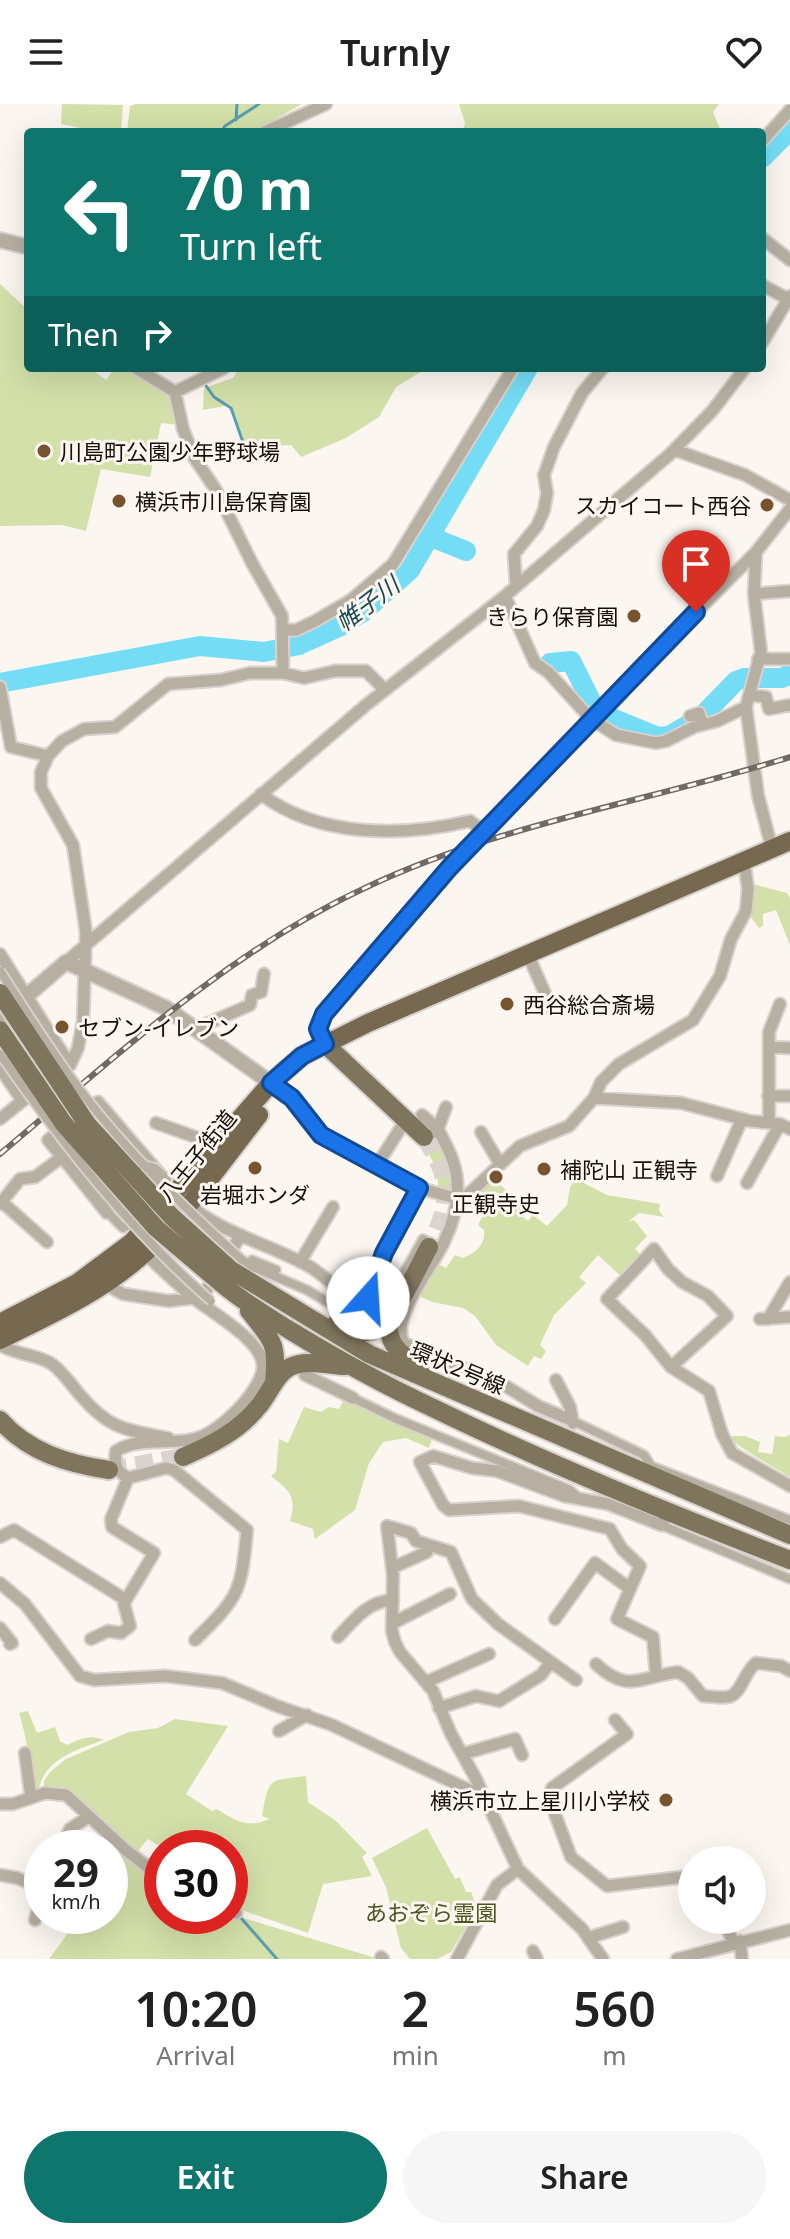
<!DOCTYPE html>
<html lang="en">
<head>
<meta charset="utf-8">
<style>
	body { margin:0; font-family:"Noto Sans","Noto Sans JP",sans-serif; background:#f6f6f6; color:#222; height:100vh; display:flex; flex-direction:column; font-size:30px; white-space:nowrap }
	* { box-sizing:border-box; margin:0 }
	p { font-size:26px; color:#767676 }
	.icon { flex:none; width:44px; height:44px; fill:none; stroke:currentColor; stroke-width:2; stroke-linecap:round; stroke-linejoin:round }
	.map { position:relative; height:1855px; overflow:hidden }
	.details { display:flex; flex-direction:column; background:#fff; flex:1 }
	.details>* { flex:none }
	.top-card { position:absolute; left:24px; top:24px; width:742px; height:244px; border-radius:8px; box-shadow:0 8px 32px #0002; background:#0f766e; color:#fff; overflow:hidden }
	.buttons { position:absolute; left:678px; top:1742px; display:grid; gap:16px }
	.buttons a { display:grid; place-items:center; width:88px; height:88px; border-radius:50%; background:#fff; box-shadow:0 8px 32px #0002; font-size:40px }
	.speed { position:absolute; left:24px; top:1726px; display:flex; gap:16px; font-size:40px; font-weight:700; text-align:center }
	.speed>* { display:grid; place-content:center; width:104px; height:104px; border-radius:50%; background:#fff; box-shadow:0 8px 32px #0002; line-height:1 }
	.speed small { font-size:20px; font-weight:400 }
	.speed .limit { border:12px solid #d22; background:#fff; color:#111 }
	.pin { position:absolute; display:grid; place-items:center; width:68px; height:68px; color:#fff; margin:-82px -34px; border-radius:50% 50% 50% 0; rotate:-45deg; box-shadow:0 0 8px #0007 }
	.pin .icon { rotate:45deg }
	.me { position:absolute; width:88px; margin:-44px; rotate:19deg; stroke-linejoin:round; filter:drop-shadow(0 0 6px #0008) }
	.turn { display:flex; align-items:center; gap:28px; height:168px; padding:0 24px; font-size:36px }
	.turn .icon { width:104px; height:104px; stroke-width:2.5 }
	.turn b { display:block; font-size:56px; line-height:68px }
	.then { display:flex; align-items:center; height:76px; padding:0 24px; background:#0003; gap:16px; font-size:30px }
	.eta { display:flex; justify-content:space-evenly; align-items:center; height:136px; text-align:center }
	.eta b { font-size:48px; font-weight:600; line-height:56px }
	.primary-button { display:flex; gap:16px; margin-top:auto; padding:16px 24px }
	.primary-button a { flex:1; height:92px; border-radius:48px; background:#0f766e; color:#fff; font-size:32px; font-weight:600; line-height:92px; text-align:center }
	.primary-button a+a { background:#f6f6f6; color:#222 }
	header { display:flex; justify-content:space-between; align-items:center; height:104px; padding:0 24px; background:#fff; font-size:36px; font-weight:600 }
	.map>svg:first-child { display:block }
	.green { fill:#d3e0a9 }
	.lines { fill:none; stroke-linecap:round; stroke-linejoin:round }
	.stream { stroke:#599eae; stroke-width:3 }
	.river { stroke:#74dcf5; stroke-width:20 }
	.primary-tunnel { stroke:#dad3ce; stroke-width:18; stroke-dasharray:18 9; stroke-linecap:butt }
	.pedestrian-casing { stroke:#d8d1cc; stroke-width:12 }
	.minor-casing { stroke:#d8d1cc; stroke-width:15 }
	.tertiary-casing { stroke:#d8d1cc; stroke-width:18 }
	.primary-casing { stroke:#d8d1cc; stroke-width:22 }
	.trunk-casing { stroke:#d8d1cc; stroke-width:22 }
	.pedestrian { stroke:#b6afa2; stroke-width:8 }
	.minor { stroke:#b6afa2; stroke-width:11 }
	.tertiary { stroke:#b6afa2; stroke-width:14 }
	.primary { stroke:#7f745c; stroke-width:18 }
	.trunk { stroke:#766950; stroke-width:18 }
	.rail-casing { stroke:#716963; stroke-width:6 }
	.rail { stroke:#fcf6f1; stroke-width:3; stroke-dasharray:9; stroke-linecap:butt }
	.pedestrian-bridge-casing { stroke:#d8d1cc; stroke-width:12; stroke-linecap:butt }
	.primary-bridge-casing { stroke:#d8d1cc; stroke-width:22; stroke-linecap:butt }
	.pedestrian-bridge { stroke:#b6afa2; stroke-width:8 }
	.primary-bridge { stroke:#7f745c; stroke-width:18 }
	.route-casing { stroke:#114b97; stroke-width:20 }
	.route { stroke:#1a73e8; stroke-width:14 }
	.poi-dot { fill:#77542d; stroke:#fcf6f1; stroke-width:3 }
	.labels { text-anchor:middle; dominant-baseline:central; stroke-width:6; stroke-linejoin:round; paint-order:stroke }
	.poi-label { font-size:22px; fill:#190f08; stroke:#fcf6f1; text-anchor:start }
	.street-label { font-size:22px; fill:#190f08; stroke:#fcf6f1 }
	.park-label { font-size:22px; fill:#4c561e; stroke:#fcf6f1 }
	.water-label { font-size:24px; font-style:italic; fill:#1a4953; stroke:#fcf6f1 }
</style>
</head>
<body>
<header><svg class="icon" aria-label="menu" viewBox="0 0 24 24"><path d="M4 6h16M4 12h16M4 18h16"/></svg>Turnly<svg class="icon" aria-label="heart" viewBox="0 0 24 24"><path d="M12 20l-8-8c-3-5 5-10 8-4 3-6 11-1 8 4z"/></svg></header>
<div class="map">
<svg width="790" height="1855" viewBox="0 0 790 1855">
	<rect width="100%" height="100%" fill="#fcf6f1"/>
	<path class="green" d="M62 0 123 1 121 28H99L61 20Z
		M136 0H302L253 28H127L130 2Z
		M459 0H719L713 8 721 28H462L465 19Z
		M0 180 28 206V264H90L106 276 115 264H129L173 291 179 321 161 319 150 373 101 365 86 427 62 421 0 422Z
		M239 264H427L396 283 379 313 346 334 301 353 291 341 272 342 253 360 231 301 203 306 204 284 233 274Z
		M752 780 787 789 790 794V841L776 806 763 810V822L759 824 748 809Z
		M436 1032 447 1050 454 1087 451 1090 439 1087 436 1064 424 1041Z
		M576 1075 607 1091 660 1100 659 1107 664 1113 639 1109 628 1118 634 1116 647 1132 635 1145 641 1151 623 1174 598 1151 579 1173 586 1179 554 1211 540 1241 546 1247 541 1255 534 1252 528 1262 496 1241 475 1212 463 1204 432 1198 419 1192 438 1160 446 1164 455 1151 463 1154C476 1149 486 1140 484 1126L478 1121 484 1109 478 1100 470 1097 489 1077 493 1080 496 1077 516 1095 514 1098 523 1107 520 1111 528 1117 533 1111 547 1122 567 1101 570 1083Z
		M345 1293 432 1335 429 1344 406 1334 383 1338 369 1359 355 1406 315 1435 313 1425 290 1417C297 1392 290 1387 271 1372L276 1368 279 1335 288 1339 304 1303 321 1308 329 1303 339 1305Z
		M790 1330V1373C776 1364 735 1342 728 1332H745L760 1338 758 1348 772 1350 775 1332 786 1333Z
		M28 1607 37 1629 55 1623 60 1637 67 1641C80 1635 90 1630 104 1636 76 1646 43 1655 38 1689L33 1690C29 1662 28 1636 19 1609Z
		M175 1615 228 1622 186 1690 212 1707 217 1705C237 1718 247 1724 270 1715L262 1712C269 1673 268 1677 306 1672L308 1698 336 1717 367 1749 362 1753 372 1772 323 1780 308 1829 230 1802V1744H163L148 1735 136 1749 71 1689 44 1686V1677L50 1668 66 1655 129 1628 158 1624Z
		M427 1724 455 1775 460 1773 466 1788H471L477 1804 451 1848 437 1855H410L401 1844 386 1783 372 1754Z
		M101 1726 162 1777V1812H230V1810L379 1855H49L68 1829 64 1818 70 1812H110V1744H90Z"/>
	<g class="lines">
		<path class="stream" d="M236 16 237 0
			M221 28 225 22 259 0
			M204 279 214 293 231 304 244 341
			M241 1814 277 1855"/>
		<path class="river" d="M762 54 790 26
			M431 433 466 447
			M550 559 571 557 592 599
			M0 579 200 542 264 548 299 541 339 523 363 508 410 466 528 264
			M607 612 658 633 669 632 700 614 736 577 744 574H782L790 570"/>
		<path class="primary-tunnel" d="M424 1033C452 1073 452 1100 429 1143
			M109 1366 183 1353"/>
		<defs>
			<path id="pedestrian" d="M113 1088 108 1090C102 1106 112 1113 123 1124L133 1119
				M241 1155 253 1163 307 1186 356 1215C368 1220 377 1212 385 1203L423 1135 431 1140
				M252 1156 276 1166
				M353 1294 394 1314 570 1386 578 1393
				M573 1317 644 1351 651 1362 790 1416
				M661 1421 790 1475"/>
			<path id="minor" d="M265 28 326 0
				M762 37 790 6
				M762 134 790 156
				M762 181 788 195
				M762 239 790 192
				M136 264 175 288 183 325 195 355 216 386 252 459 282 512 283 569
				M175 288 224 264
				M675 346 745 371 790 396
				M756 448 754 490 761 548 746 603 758 691 772 745
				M516 481 514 450 537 422 544 406 547 389 544 371 554 343 582 289 603 264
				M754 490 790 487
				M505 492 535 559 548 568 591 615 616 631 656 639 666 637 694 623 717 617 746 603
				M283 526H296L315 517 351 496 393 460 513 264
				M758 555H790
				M0 583 11 643 48 652
				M749 591 766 593 769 605 790 601
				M690 612 699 609 702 620
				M261 690C319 734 402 733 470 717L484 727
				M0 850 70 961
				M528 851 552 905
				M66 858 366 601 505 492 669 351 713 306 745 264
				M195 925 250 901 252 891 261 888 264 870
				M325 940 318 925 324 910 450 763 604 601 756 448 790 405
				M769 943 790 944
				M0 964 22 996
				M56 971 70 961 78 944 83 918 86 828 73 741 41 684V668L48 652 62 637 84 625 115 623 168 580 221 576 250 569H283L304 574 335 567H366L384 585
				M271 979 292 994 321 1031 419 1084 462 1096 520 1042 569 1022 594 994 601 978 619 960 693 916 720 872 731 835 746 807 748 785 744 757
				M768 992H790
				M594 994 681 999 750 1017 780 1020 790 1025
				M446 1003 438 1025C446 1041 456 1058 457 1077 459 1098 453 1119 444 1138 433 1163 389 1214 404 1239L504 1281 538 1302 573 1317
				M85 1008 98 998 159 1069
				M422 1011 438 1025 433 1029
				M0 1015 36 986
				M769 1018V928L780 900
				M156 1019 218 1041
				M481 1028 500 1060
				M62 1053 107 1109
				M377 1061 400 1025
				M717 1072 742 1015
				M747 1079 780 1020
				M185 1097C220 1130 271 1140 312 1164 320 1169 353 1197 357 1198 360 1198 365 1195 368 1194L384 1149 419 1084
				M2 1098 47 1138
				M0 1100 20 1075 35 1073 62 1053 48 1036 65 1023
				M145 1149C159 1163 174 1177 190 1191 208 1207 262 1235 263 1262 263 1274 251 1291 243 1300 231 1313 212 1331 194 1335 169 1341 138 1333 116 1347 114 1361 116 1367 128 1374L166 1364 174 1366 247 1426C241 1488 240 1492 195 1536
				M300 1158 333 1103
				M104 1180 123 1190 169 1197 202 1193 241 1131
				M760 1215 790 1213
				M768 1215 790 1178
				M0 1241C16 1251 37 1250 52 1260 63 1268 72 1282 81 1292 110 1326 127 1326 168 1334
				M671 1263 727 1212 708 1192 682 1178 668 1165 654 1145 607 1195 645 1231 671 1263 709 1287 722 1330 732 1349 790 1382
				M305 1271 353 1294
				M556 1276 570 1303 573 1319
				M0 1433 14 1426 126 1496 154 1449 112 1423 111 1415 128 1374
				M392 1464 427 1448
				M0 1479 25 1500 80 1572 94 1576 165 1572 222 1579 277 1602 332 1621 484 1693
				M555 1515 595 1459 629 1484
				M393 1519 450 1490
				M0 1524 12 1539 10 1540
				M338 1533C354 1516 368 1497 393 1496
				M91 1535 108 1527 121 1529 130 1522 124 1500 126 1496
				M596 1560C628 1590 639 1573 678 1568L688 1574 703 1592C711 1592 724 1595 731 1592 742 1587 745 1567 756 1559L781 1562 790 1567
				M656 1571 653 1533 617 1515 640 1462 622 1445 610 1425 519 1402 449 1406 443 1401 420 1358 433 1352 472 1364 497 1367 564 1392 608 1400 661 1421 669 1409
				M426 1578 489 1550
				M439 1604 476 1592 499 1597 541 1571 551 1558
				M615 1616 627 1630 552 1684 549 1694 571 1753 607 1782 692 1772
				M279 1627 307 1611
				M25 1649 31 1693
				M462 1650 515 1635 522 1651
				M0 1700H13L45 1689 66 1691 126 1746 162 1774
				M61 1744 70 1725 88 1713
				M518 1765 475 1673 451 1630 433 1587 400 1548 395 1538 392 1527 393 1471 387 1422 411 1429 416 1437 451 1448 472 1495 498 1520 576 1576
				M0 1771 17 1774 42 1784
				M230 1807 236 1809
				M35 1816 42 1790
				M722 1816 734 1839
				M588 1834 623 1823
				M740 1837 742 1855
				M533 1847 537 1855
				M381 1853 383 1855
				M457 1855 497 1781 518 1765 582 1825 603 1855
				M677 1855 790 1826"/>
			<path id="tertiary" d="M0 136 28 143
				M0 915 66 858 166 904 271 979"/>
			<path id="primary" d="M325 940 424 1033
				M231 1166 369 1250 790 1431
				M221 1179C243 1198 267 1212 291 1227 337 1255 382 1280 431 1303 548 1360 669 1409 790 1456
				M249 1207C273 1237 278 1239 274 1279
				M388 1215C389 1251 404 1245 422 1271
				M336 1220C345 1224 355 1230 366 1228 393 1224 416 1166 429 1143
				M0 1316C28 1348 68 1360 109 1366
				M183 1353C213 1340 239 1327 259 1302 269 1290 276 1270 290 1263 305 1255 329 1261 345 1262"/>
			<path id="trunk" d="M0 1219 77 1179 132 1138 271 979 302 952 368 919 790 737
				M0 1236C51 1211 104 1187 146 1148 188 1107 223 1057 259 1011"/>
		</defs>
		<use href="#pedestrian" class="pedestrian-casing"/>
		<use href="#minor" class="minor-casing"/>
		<use href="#tertiary" class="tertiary-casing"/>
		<use href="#primary" class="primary-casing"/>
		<use href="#trunk" class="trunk-casing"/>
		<use href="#pedestrian" class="pedestrian"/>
		<use href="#minor" class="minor"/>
		<use href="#tertiary" class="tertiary"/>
		<use href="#primary" class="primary"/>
		<use href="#trunk" class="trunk"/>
		<defs>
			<path id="rail" d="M0 1050C115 953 229 847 367 783 500 720 650 697 790 653"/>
		</defs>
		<use href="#rail" class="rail-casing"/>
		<use href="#rail" class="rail"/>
		<defs>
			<path id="pedestrian-bridge" d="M0 867C27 909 53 951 83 990 130 1051 184 1104 241 1155
				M0 950C62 1039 129 1125 211 1197
				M143 1061 155 1064 167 1075 164 1084"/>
			<path id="primary-bridge" d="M0 889 87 1020 172 1113 231 1166
				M0 926 64 1020 156 1124 221 1179"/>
		</defs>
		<use href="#pedestrian-bridge" class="pedestrian-bridge-casing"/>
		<use href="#primary-bridge" class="primary-bridge-casing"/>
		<use href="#pedestrian-bridge" class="pedestrian-bridge"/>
		<use href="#primary-bridge" class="primary-bridge"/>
	</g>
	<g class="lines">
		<defs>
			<path id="route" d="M368 1194 384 1149 419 1084 321 1031 292 994 271 979 302 952 325 940 318 925 324 910 450 763 696 508"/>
		</defs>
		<use href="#route" class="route-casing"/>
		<use href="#route" class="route"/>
	</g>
	<g class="poi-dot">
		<circle cx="44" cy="347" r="8"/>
		<circle cx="119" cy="397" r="8"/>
		<circle cx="767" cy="401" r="8"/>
		<circle cx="634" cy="512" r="8"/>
		<circle cx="507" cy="900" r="8"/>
		<circle cx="62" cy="923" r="8"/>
		<circle cx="255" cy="1064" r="8"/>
		<circle cx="544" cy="1065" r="8"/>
		<circle cx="496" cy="1073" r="8"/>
		<circle cx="666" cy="1696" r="8"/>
	</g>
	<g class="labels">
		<g class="poi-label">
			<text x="60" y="347">川島町公園少年野球場</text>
			<text x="135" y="397">横浜市川島保育園</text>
			<text x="751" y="401" text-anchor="end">スカイコート西谷</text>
			<text x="618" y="512" text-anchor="end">きらり保育園</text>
			<text x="523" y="900">西谷総合斎場</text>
			<text x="78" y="923">セブン-イレブン</text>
			<text x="560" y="1065">補陀山 正観寺</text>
			<text x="255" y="1090" text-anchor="middle">岩堀ホンダ</text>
			<text x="496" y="1099" text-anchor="middle">正観寺史</text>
			<text x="650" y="1696" text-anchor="end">横浜市立上星川小学校</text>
		</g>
		<g class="street-label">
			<text transform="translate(196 1051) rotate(-51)">八王子街道</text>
			<text transform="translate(458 1263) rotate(23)">環状2号線</text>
		</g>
		<g class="park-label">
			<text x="431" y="1808">あおぞら霊園</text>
		</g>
		<g class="water-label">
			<text transform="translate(367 499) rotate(-37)">帷子川</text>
		</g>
	</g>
</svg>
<div class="buttons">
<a><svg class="icon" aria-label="sound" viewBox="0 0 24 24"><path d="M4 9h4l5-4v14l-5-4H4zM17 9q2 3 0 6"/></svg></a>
</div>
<div class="speed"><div>29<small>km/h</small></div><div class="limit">30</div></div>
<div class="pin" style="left:696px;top:508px;background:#d93025"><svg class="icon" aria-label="arrive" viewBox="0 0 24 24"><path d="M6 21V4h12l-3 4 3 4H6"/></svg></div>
<svg class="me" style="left:368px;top:1194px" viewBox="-20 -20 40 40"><circle r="19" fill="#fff"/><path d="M0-13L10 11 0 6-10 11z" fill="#1a73e8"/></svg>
<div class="top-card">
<div class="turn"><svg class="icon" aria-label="left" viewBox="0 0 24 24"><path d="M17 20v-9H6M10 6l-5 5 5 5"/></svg><div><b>70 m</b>Turn left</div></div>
<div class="then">Then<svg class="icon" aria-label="right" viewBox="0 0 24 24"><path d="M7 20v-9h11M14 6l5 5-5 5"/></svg></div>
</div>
</div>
<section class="details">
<div class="eta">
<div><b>10:20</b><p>Arrival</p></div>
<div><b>2</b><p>min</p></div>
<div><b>560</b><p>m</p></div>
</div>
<div class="primary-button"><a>Exit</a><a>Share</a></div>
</section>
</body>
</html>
